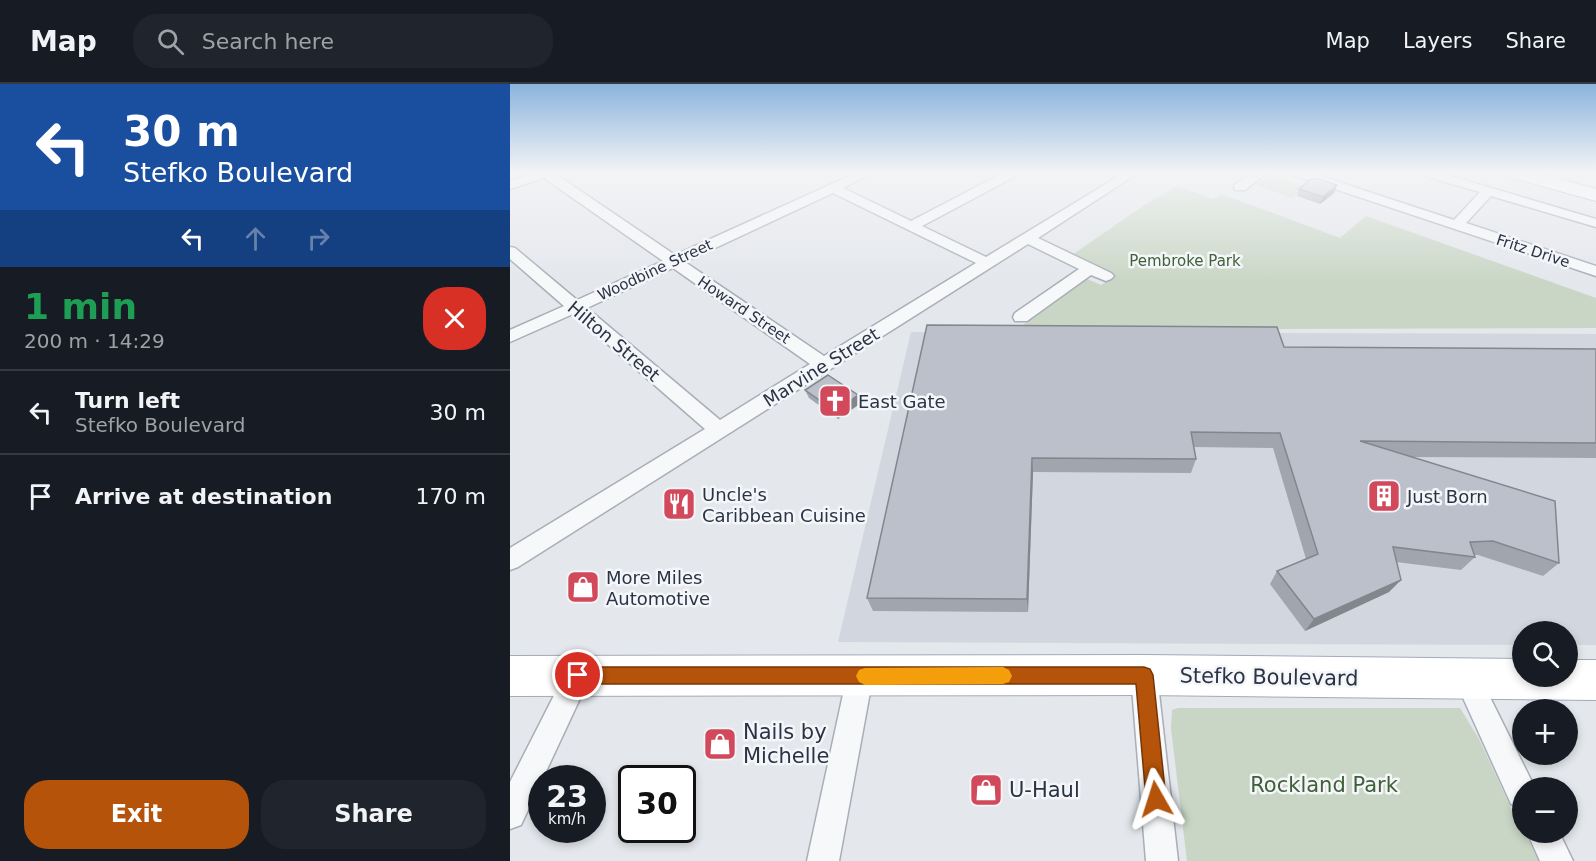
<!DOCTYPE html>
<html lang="en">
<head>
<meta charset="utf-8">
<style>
	body { margin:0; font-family:"DejaVu Sans",sans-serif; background:#20242c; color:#f1f3f6; height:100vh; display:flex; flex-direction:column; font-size:22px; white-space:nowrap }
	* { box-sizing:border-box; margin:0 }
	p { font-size:20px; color:#9ea1a6 }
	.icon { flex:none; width:33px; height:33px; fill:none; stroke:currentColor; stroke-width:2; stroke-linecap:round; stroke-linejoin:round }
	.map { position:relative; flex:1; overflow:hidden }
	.drawer { display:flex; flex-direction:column; background:#171b24; width:510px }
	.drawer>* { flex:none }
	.guide { background:#1a4fa0; color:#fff; overflow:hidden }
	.controls { position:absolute; left:1002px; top:537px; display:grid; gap:12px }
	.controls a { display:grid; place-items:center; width:66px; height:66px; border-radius:50%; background:#171b24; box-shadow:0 3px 9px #0003; font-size:30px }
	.speed { position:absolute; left:18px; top:681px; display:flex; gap:12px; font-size:30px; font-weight:700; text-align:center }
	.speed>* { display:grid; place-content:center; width:78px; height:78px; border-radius:50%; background:#171b24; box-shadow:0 3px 9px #0003; line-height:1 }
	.speed small { font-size:15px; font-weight:400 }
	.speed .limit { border:3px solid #111; border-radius:9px; background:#fff; color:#111 }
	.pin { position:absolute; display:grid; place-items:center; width:51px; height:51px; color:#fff; margin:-26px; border:3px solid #fff; border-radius:50%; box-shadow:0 2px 6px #0007 }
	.me { position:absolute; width:66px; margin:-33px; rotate:354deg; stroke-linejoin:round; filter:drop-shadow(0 0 4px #0008) }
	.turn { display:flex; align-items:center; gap:21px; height:126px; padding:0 24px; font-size:27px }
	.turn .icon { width:78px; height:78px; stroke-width:2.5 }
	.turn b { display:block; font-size:42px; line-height:51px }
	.lanes { display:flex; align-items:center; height:57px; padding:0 24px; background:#0003; justify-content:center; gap:30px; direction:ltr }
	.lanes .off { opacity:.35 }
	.round { display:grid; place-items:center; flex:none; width:63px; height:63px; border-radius:24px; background:#20242c }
	.head { display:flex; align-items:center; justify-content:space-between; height:102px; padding:0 24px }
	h1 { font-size:36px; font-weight:800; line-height:45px; color:#1e9e55 }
	.button { display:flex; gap:12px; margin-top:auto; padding:12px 24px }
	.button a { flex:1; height:69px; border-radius:24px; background:#b45309; color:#fff; font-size:24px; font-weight:800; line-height:69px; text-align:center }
	.button a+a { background:#20242c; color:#f1f3f6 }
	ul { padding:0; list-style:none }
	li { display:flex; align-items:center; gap:18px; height:84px; padding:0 24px; border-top:2px solid #363941 }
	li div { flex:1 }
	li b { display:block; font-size:22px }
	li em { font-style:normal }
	header { display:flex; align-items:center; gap:36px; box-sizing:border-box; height:84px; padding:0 30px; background:#171b24; border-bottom:2px solid #363941 }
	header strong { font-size:28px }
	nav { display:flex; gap:33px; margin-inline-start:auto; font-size:21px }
	.search { width:420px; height:54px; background:#20242c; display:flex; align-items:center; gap:15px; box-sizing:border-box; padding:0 21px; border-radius:24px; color:#9ea1a6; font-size:22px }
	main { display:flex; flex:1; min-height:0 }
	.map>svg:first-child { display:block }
	.built { fill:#d2d6de }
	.green { fill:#c9d6c5 }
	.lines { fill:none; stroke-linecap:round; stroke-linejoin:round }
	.street-casing { stroke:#a9aeb7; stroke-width:3 }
	.primary-casing { stroke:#a3abb8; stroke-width:2 }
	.street { fill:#f7f8fa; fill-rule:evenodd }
	.primary { fill:#fff; fill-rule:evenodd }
	.wall { fill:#a1a5ae }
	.shaded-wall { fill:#83868d }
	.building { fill:#bbc0ca; stroke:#83868d; stroke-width:1.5 }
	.route { fill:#b45309; stroke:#753606; stroke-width:1.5 }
	.slow { fill:#f59e0b }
	.labels { text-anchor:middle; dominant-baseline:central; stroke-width:5; stroke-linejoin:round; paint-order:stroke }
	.far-street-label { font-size:15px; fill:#2b3445; stroke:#f4f6f9 }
	.far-park-label { font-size:15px; fill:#3f6138; stroke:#f4f6f9 }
	.street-label { font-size:18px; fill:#2b3445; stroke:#f4f6f9 }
	.poi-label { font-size:18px; fill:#2b3445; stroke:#f4f6f9; text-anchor:start }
	.near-street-label { font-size:21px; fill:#2b3445; stroke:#f4f6f9 }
	.near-poi-label { font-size:21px; fill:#2b3445; stroke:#f4f6f9; text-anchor:start }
	.near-park-label { font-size:21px; fill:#3f6138; stroke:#f4f6f9 }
</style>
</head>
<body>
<header>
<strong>Map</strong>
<div class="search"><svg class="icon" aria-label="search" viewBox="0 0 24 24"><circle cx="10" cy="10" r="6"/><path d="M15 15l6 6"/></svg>Search here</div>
<nav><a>Map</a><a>Layers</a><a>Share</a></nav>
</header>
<main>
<section class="drawer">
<div class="guide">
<div class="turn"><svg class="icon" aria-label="left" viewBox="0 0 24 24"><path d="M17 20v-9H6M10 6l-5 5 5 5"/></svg><div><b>30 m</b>Stefko Boulevard</div></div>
<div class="lanes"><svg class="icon" aria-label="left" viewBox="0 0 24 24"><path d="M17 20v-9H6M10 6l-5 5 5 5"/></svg><svg class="icon off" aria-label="ahead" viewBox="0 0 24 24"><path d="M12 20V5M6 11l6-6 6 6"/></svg><svg class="icon off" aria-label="right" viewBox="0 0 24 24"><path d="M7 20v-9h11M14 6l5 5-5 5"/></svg></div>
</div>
<div class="head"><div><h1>1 min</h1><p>200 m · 14:29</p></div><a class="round" style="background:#d93025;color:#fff"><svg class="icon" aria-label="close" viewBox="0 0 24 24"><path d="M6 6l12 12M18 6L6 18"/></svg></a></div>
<ul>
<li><svg class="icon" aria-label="left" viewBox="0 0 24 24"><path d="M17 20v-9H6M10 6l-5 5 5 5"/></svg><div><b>Turn left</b><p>Stefko Boulevard</p></div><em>30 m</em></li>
<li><svg class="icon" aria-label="arrive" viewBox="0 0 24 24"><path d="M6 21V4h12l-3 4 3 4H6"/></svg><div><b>Arrive at destination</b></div><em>170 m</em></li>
</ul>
<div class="button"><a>Exit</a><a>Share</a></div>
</section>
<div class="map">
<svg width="1086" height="777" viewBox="0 0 1086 777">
	<rect width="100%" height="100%" fill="#e4e7ec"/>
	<path class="built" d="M401 248 1086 250V561H1058V548H1012V561L328 558Z"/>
	<path class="green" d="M761 91 796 103 782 114 746 101Z
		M667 102 703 115 711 110 830 154 856 132 1086 214V244L506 246 577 195 591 201 606 191 562 171 633 122Z
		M668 624H950L969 655 1012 748 1015 749 1029 777H677L661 645 662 626Z"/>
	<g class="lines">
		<defs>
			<path id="street" d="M25 89H44L165 171 346 89H361L333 104 401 137 493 89H508L506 92 412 142 476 173 614 89H628L528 154 601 189 604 192 601 195 596 197 581 191 517 237H505L503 233 505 229 569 185 518 160 8 483 0 486V464L195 345 63 230 0 258V246L54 222 0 175V163L5 164 67 216 153 177 34 94 0 105V97ZM323 109 466 179 314 272 175 178ZM163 184 300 280 210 336 77 224Z
				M743 89H757L735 106H725L724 103 725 100Z
				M784 89H801L944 136 970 108 915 92 913 89H931L1086 135V143L981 112 956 139 1086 182V192L786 92Z
				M68 578 77 582 81 591 11 741 0 745V698L59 582Z
				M634 578 643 582 647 591 668 777H636L621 591 625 582Z
				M350 579 359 583 363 592 329 777H297L337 592 341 583Z
				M958 583 967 587 1025 704H1012V724L1001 720 945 596 949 587Z
				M1017 748H1049L1063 777H1030Z"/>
			<path id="primary" d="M998 89H1027L1086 105V117L1000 93Z
				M634 571 1012 575V592H1058V576H1086V616L634 611 0 612V572Z"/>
		</defs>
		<use href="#street" class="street-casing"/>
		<use href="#primary" class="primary-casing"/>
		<use href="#street" class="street"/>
		<use href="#primary" class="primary"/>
	</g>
	<path class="wall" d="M827 101 824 109 810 120 787 112 789 105Z
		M417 241 774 263 1086 265V374L900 373 1049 479 1033 492 968 471H964L965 473 951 486 886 478 879 508 795 547 760 500 767 487 796 475 763 364 683 363 686 375 681 389 523 388 518 528 363 527 357 514Z
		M295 306 351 319 328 335 299 314Z"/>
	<path class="shaded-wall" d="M827 101 824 109 810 120 813 113Z
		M348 311 351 319 328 335 325 327Z
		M522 374 523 388 518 528 517 515Z
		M891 496 879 508 795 547 804 535Z"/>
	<path class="building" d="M801 95H809L827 101 813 113 789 105Z
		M417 241 767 243 774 263 1086 265V359L850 357 1045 417 1049 479 983 457 960 458 965 473 883 463 891 496 804 535 767 487 808 470 770 349 681 348 686 375 522 374 517 515 357 514Z
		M318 291 348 311 325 327 295 306Z"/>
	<linearGradient id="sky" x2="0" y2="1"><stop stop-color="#8bb4dd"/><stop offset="0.45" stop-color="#f3f4f6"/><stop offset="1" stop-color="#f3f4f6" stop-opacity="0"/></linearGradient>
	<rect width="1086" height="197" fill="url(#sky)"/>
	<path class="route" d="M68 583H634L640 585 643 591 656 715 653 722 646 725 639 722 636 715 626 600H68L62 598 59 591 62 585Z"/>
	<path class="slow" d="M493 583 499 586 502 592 499 598 493 600 355 601 349 598 346 592 349 586 355 584Z"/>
	<defs>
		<symbol id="church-square" viewBox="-11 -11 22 22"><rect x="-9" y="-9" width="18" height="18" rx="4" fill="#d1495b" stroke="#f4f6f9"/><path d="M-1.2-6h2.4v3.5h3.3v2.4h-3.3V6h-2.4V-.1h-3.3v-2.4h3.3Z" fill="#fff"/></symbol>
		<symbol id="building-square" viewBox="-11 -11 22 22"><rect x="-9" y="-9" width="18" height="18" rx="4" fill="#d1495b" stroke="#f4f6f9"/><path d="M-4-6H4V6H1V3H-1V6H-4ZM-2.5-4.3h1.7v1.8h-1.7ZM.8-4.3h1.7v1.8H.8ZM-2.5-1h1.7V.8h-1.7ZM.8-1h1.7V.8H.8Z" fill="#fff"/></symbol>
		<symbol id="restaurant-square" viewBox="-11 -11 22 22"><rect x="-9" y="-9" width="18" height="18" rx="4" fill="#d1495b" stroke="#f4f6f9"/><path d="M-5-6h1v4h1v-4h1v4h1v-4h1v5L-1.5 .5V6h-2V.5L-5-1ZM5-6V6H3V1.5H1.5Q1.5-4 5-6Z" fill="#fff"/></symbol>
		<symbol id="shop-square" viewBox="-11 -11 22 22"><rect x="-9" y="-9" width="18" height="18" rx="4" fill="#d1495b" stroke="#f4f6f9"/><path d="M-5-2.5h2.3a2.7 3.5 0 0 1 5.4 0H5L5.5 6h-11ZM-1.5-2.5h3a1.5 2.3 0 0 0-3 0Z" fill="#fff"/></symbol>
	</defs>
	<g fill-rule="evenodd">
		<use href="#church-square" x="306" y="298" width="38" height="38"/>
		<use href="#building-square" x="855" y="393" width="38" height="38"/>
		<use href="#restaurant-square" x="150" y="401" width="38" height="38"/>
		<use href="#shop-square" x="54" y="484" width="38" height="38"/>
		<use href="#shop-square" x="191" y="641" width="38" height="38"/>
		<use href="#shop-square" x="457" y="687" width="38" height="38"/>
	</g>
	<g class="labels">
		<g class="far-street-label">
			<text transform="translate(1023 167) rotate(18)">Fritz Drive</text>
			<text transform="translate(145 186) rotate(-25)">Woodbine Street</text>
			<text transform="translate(234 226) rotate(34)">Howard Street</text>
		</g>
		<g class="far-park-label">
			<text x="675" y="177">Pembroke Park</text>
		</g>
		<g class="street-label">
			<text transform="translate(104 257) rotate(40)">Hilton Street</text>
			<text transform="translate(311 283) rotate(-32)">Marvine Street</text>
		</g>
		<g class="poi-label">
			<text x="348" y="317">East Gate</text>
			<text x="192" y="410">Uncle's<tspan x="192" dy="21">Caribbean Cuisine</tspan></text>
			<text x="897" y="412">Just Born</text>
			<text x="96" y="493">More Miles<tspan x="96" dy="21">Automotive</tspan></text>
		</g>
		<g class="near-street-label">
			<text transform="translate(759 593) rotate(1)">Stefko Boulevard</text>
		</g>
		<g class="near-poi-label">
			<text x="233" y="648">Nails by<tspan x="233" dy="24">Michelle</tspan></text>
			<text x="499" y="706">U-Haul</text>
		</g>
		<g class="near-park-label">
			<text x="814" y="701">Rockland Park</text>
		</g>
	</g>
</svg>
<div class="controls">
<a><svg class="icon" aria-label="search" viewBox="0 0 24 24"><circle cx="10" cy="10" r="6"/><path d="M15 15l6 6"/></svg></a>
<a>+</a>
<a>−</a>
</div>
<div class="speed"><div>23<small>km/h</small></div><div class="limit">30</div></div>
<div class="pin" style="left:68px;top:591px;background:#d93025"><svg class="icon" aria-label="arrive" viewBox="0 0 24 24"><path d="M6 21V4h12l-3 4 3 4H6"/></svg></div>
<svg class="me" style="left:646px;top:715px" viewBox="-20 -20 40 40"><path d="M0-17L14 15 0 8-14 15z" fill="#b45309" stroke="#fff" stroke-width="4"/></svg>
</div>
</main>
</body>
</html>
